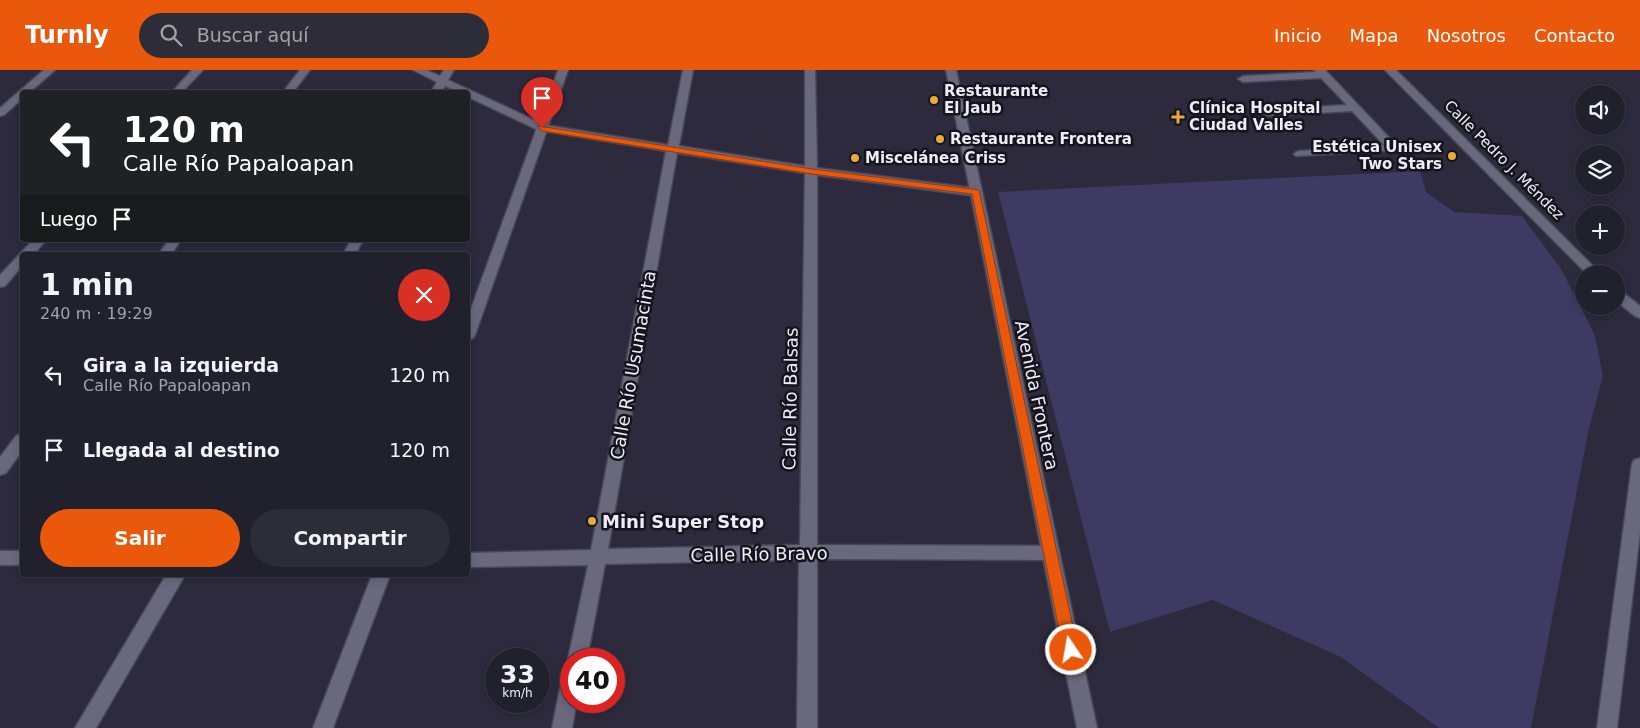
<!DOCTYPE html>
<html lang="es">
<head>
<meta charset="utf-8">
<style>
	body { margin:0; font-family:"DejaVu Sans",sans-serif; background:#2d2d39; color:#f1f3f6; height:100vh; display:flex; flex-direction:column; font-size:19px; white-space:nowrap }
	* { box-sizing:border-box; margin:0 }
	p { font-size:16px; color:#a2a3aa }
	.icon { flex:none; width:28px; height:28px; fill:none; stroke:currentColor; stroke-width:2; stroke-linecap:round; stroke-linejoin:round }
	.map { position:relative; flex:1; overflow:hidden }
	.drawer { position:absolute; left:20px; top:182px; width:450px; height:325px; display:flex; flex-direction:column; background:#21202d; border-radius:5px; box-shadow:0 2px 8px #0003,0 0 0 1px #3e3e49 }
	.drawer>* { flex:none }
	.top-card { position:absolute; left:20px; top:20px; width:450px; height:152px; border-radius:5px; box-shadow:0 2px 8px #0003,0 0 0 1px #3e3e49; background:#202124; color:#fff; overflow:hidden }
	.tools { position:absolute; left:1575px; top:15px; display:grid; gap:10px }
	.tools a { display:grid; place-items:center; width:50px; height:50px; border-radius:50%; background:#21202d; box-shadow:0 2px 8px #0003,0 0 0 1px #3e3e49; font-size:25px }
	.speed { position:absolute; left:485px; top:578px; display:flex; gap:10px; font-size:25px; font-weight:700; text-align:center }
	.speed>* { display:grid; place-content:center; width:65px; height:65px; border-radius:50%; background:#21202d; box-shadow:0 2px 8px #0003,0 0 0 1px #3e3e49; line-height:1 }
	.speed small { font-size:12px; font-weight:400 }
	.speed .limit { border:8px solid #d22; background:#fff; color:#111 }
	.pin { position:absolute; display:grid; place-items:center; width:42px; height:42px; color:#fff; margin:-51px -21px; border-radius:50% 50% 50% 0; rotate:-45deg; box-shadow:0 0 5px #0007 }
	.pin .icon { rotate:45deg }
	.me { position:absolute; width:55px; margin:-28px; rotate:348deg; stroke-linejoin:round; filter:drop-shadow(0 0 4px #0008) }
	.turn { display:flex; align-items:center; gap:18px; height:105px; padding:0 20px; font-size:22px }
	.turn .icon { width:65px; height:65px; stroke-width:2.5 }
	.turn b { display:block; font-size:35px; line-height:42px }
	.then { display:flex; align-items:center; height:48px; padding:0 20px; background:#0003; gap:10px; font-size:19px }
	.round { display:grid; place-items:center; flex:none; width:52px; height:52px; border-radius:26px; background:#2d2d39 }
	.headline { display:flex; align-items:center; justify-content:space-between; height:85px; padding:0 20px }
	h1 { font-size:30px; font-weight:800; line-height:38px }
	.cta { display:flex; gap:10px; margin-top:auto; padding:10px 20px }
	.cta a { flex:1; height:58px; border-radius:30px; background:#ea580c; color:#fff; font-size:20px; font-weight:800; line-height:58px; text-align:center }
	.cta a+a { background:#2d2d39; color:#f1f3f6 }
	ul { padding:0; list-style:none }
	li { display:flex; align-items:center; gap:15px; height:75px; padding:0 20px }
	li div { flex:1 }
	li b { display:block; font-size:19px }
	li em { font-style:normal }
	header { display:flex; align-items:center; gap:30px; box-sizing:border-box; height:70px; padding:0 25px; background:#ea580c; color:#fff }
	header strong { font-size:24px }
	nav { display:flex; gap:28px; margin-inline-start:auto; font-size:18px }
	.search { width:350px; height:45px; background:#2d2d39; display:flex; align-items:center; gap:12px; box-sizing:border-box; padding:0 18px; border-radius:28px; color:#a2a3aa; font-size:19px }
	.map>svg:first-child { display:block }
	.green { fill:#3f3a63 }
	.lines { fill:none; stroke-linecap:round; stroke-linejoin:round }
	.street-casing { stroke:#484756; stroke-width:3 }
	.secondary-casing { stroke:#484756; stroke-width:3 }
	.street { fill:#6a687d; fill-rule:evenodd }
	.secondary { fill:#6a687d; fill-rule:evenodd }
	.route { fill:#ea580c; stroke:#983908 }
	.poi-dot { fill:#eaaa38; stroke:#15141c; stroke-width:2 }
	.labels { text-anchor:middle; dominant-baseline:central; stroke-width:5; stroke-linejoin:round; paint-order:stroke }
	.far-poi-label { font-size:15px; font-weight:bold; fill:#edecf8; stroke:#15141c; text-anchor:start }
	.far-street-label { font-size:15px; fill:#edecf8; stroke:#15141c }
	.street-label { font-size:18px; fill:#edecf8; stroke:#15141c }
	.poi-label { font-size:18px; font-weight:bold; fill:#edecf8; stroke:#15141c; text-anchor:start }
</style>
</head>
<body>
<header>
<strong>Turnly</strong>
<div class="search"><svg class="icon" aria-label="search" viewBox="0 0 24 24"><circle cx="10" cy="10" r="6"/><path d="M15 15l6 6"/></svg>Buscar aquí</div>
<nav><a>Inicio</a><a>Mapa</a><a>Nosotros</a><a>Contacto</a></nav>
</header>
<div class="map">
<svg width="1640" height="658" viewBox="0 0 1640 658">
	<rect width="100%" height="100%" fill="#2c2a3c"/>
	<path class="green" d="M1420 101 1426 122 1454 142 1522 146 1561 199 1572 220 1595 266 1603 306 1589 358 1531 658H1439L1341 587 1213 530 1110 562 998 122Z"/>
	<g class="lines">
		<defs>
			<path id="street" d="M44 0H55L30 22H22V29L4 45 0 46V38Z
				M192 0H203L182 22H172Z
				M300 0H310L293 22H283Z
				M413 0H426L440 6 444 0H454L448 10 545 55 668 75 683 0H693L679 76 805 96V0H815L817 98 980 119 982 122 976 126 817 105V475L1050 476 1056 478 1059 483 1056 488 1050 490 817 489V658H797L799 490 605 494 587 589H571L570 595 568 589 588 495 468 497V483L591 480 666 81 538 60 468 27V22H460L445 16 441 22H431L437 12ZM677 83 805 103 800 475 608 479Z
				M1314 0H1325L1328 3 1397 76 1399 78 1397 80 1296 86 1294 84 1296 82 1300 81 1384 75 1352 41 1266 46 1261 43 1266 40 1347 35 1321 8 1243 12 1238 9 1243 6 1316 2Z
				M1385 0H1396L1601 204H1587Z
				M33 170H46L33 185H22V196L5 216 0 217V205Z
				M169 170H181L171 185H158Z
				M351 170H363L355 185H343Z
				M1616 220 1621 221 1640 236V248L1635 246 1616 231Z
				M22 364V381L6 403 0 405V387L16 366Z
				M0 481H22V495H0Z
				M166 505H185L96 658H75Z
				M571 605V631H577L572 658H552L561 614 564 608Z"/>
			<path id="secondary" d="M558 0H568L475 265 473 268 468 270V247Z
				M946 0H956L1097 658H1077Z
				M1640 388V462L1617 658H1597L1632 394 1634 390Z
				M372 505H390L333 658H313Z"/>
		</defs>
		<use href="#street" class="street-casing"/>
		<use href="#secondary" class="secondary-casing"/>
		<use href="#street" class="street"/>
		<use href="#secondary" class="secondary"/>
	</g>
	<path class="route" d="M539 56 812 99 979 120 1078 580 1076 585 1071 587 1066 585 1063 580 972 124 812 104 542 61 538 58Z"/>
	<g class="poi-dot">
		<circle cx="934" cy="30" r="5"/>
		<path d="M1175.5 39.5h5v5h5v5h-5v5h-5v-5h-5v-5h5z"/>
		<circle cx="940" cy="69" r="5"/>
		<circle cx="1452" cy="86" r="5"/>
		<circle cx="855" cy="88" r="5"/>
		<circle cx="592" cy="451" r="5"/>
	</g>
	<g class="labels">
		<g class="far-poi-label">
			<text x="944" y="21">Restaurante<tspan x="944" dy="17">El Jaub</tspan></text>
			<text x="1189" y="38">Clínica Hospital<tspan x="1189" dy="17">Ciudad Valles</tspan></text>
			<text x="950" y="69">Restaurante Frontera</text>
			<text x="1442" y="77" text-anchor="end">Estética Unisex<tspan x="1442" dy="17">Two Stars</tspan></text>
			<text x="865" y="88">Miscelánea Criss</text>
		</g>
		<g class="far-street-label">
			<text transform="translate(1504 90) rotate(45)">Calle Pedro J. Méndez</text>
		</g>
		<g class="street-label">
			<text transform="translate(633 295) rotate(-80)">Calle Río Usumacinta</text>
			<text transform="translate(1037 325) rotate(78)">Avenida Frontera</text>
			<text transform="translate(790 329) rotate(-89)">Calle Río Balsas</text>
			<text transform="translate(759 484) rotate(-1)">Calle Río Bravo</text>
		</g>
		<g class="poi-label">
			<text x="602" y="451">Mini Super Stop</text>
		</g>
	</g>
</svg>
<div class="tools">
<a><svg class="icon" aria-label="sound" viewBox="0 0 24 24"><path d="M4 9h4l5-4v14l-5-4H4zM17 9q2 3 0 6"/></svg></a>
<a><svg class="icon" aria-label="layers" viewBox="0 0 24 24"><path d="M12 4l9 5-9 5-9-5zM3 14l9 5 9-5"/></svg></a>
<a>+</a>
<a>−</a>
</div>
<div class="speed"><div>33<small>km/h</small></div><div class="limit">40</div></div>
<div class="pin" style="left:542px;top:58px;background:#d93025"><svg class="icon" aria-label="arrive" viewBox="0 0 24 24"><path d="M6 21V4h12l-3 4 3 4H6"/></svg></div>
<svg class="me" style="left:1071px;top:580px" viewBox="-20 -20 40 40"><circle r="17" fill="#ea580c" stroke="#fff" stroke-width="3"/><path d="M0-11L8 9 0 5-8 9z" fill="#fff"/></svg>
<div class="top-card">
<div class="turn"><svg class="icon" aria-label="left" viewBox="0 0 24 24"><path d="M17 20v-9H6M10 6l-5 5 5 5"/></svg><div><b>120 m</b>Calle Río Papaloapan</div></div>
<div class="then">Luego<svg class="icon" aria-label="arrive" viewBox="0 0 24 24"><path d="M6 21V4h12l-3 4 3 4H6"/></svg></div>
</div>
<section class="drawer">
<div class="headline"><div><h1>1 min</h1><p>240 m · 19:29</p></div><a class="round" style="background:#d93025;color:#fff"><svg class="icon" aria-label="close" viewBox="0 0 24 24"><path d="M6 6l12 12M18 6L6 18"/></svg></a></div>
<ul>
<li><svg class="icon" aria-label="left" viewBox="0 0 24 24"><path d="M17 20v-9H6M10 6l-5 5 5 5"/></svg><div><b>Gira a la izquierda</b><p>Calle Río Papaloapan</p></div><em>120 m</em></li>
<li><svg class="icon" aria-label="arrive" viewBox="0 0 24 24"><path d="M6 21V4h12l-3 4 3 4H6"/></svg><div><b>Llegada al destino</b></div><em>120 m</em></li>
</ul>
<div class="cta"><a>Salir</a><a>Compartir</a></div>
</section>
</div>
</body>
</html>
